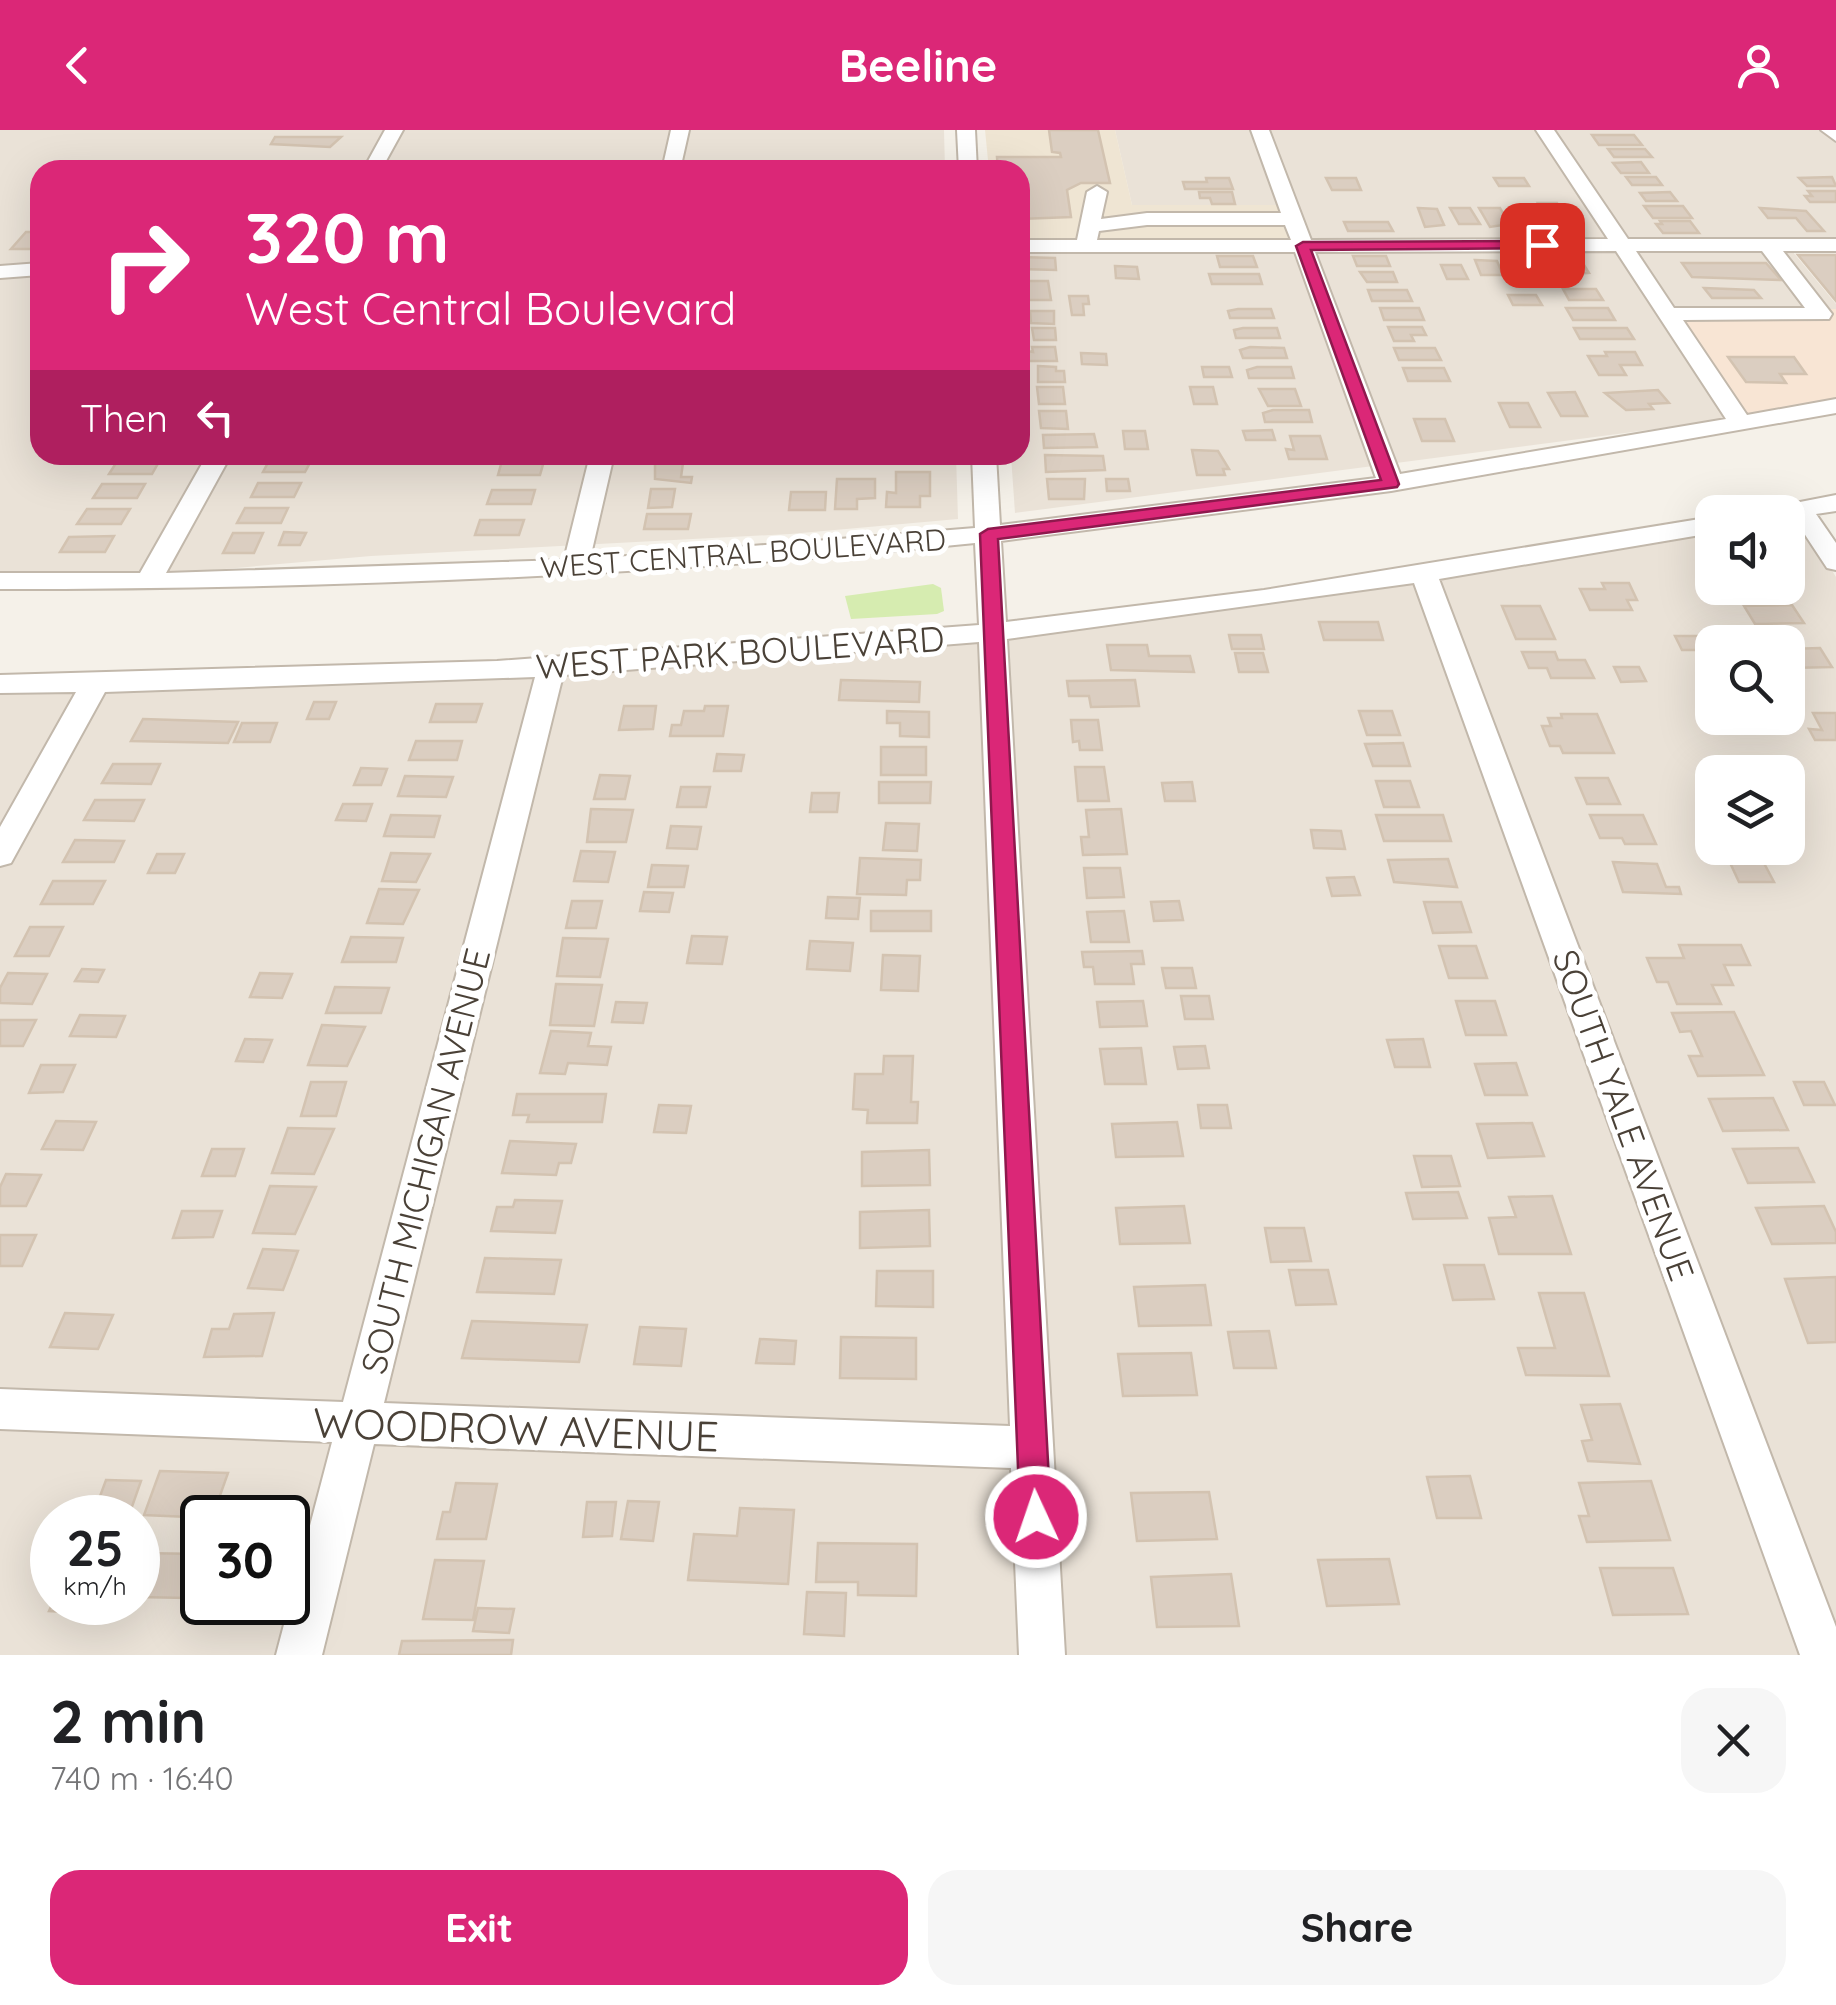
<!DOCTYPE html>
<html lang="en">
<head>
<meta charset="utf-8">
<style>
	body { margin:0; font-family:Quicksand,sans-serif; background:#f6f6f6; color:#202124; height:100vh; display:flex; flex-direction:column; font-size:38px; white-space:nowrap }
	* { box-sizing:border-box; margin:0 }
	p { font-size:32px; color:#757577 }
	.icon { flex:none; width:55px; height:55px; fill:none; stroke:currentColor; stroke-width:2; stroke-linecap:round; stroke-linejoin:round }
	.map { position:relative; height:1525px; overflow:hidden }
	.drawer { display:flex; flex-direction:column; background:#fff; flex:1 }
	.drawer>* { flex:none }
	.hud { position:absolute; left:30px; top:30px; width:1000px; height:305px; border-radius:30px; box-shadow:0 10px 40px #0002; background:#db2777; color:#fff; overflow:hidden }
	.controls { position:absolute; left:1695px; top:365px; display:grid; gap:20px }
	.controls a { display:grid; place-items:center; width:110px; height:110px; border-radius:20px; background:#fff; box-shadow:0 10px 40px #0002; font-size:50px }
	.speed { position:absolute; left:30px; top:1365px; display:flex; gap:20px; font-size:50px; font-weight:700; text-align:center }
	.speed>* { display:grid; place-content:center; width:130px; height:130px; border-radius:50%; background:#fff; box-shadow:0 10px 40px #0002; line-height:1 }
	.speed small { font-size:25px; font-weight:400 }
	.speed .limit { border:5px solid #111; border-radius:15px; background:#fff; color:#111 }
	.pin { position:absolute; display:grid; place-items:center; width:85px; height:85px; color:#fff; margin:-42px; border-radius:20px; box-shadow:0 5px 15px #0006 }
	.me { position:absolute; width:110px; margin:-55px; rotate:357deg; stroke-linejoin:round; filter:drop-shadow(0 0 8px #0008) }
	.turn { display:flex; align-items:center; gap:35px; height:210px; padding:0 50px; font-size:45px }
	.turn .icon { width:130px; height:130px; stroke-width:2.5 }
	.turn b { display:block; font-size:70px; line-height:85px }
	.then { display:flex; align-items:center; height:95px; padding:0 50px; background:#0003; gap:20px; font-size:38px }
	.round { display:grid; place-items:center; flex:none; width:105px; height:105px; border-radius:30px; background:#f6f6f6 }
	.overview { display:flex; align-items:center; justify-content:space-between; height:170px; padding:0 50px }
	h1 { font-size:60px; font-weight:700; line-height:75px }
	.cta { display:flex; gap:20px; margin-top:auto; padding:20px 50px }
	.cta a { flex:1; height:115px; border-radius:30px; background:#db2777; color:#fff; font-size:40px; font-weight:700; line-height:115px; text-align:center }
	.cta a+a { background:#f6f6f6; color:#202124 }
	header { display:flex; justify-content:space-between; align-items:center; height:130px; padding:0 50px; background:#db2777; color:#fff; font-size:45px; font-weight:700 }
	.map>svg:first-child { display:block }
	.residential { fill:#eae2d7; fill-rule:evenodd }
	.commercial { fill:#f8e5d4 }
	.education { fill:#efe5d3 }
	.green { fill:#d6ecb0 }
	.building { fill:#dbcec1; stroke:#d3c3b1; stroke-width:2.5 }
	.lines { fill:none; stroke-linecap:round; stroke-linejoin:round }
	.minor-casing { stroke:#c2b8ab; stroke-width:4 }
	.minor { fill:#fff; fill-rule:evenodd }
	.route { fill:#db2777; stroke:#8e194d; stroke-width:2.5 }
	.labels { text-anchor:middle; dominant-baseline:central; stroke-width:10; stroke-linejoin:round; paint-order:stroke }
	.far-street-label { font-size:30px; fill:#4a4137; stroke:#fff }
	.street-label { font-size:35px; fill:#4a4137; stroke:#fff }
	.near-street-label { font-size:42px; fill:#4a4137; stroke:#fff }
</style>
</head>
<body>
<header><svg class="icon" aria-label="back" viewBox="0 0 24 24"><path d="M15 5l-7 7 7 7"/></svg>Beeline<svg class="icon" aria-label="person" viewBox="0 0 24 24"><circle cx="12" cy="8" r="4"/><path d="M4 21q1-7 8-7t8 7"/></svg></header>
<div class="map">
<svg width="1836" height="1525" viewBox="0 0 1836 1525">
	<rect width="100%" height="100%" fill="#f5f1e9"/>
	<path class="residential" d="M0 0H944L945 40H40V325H956L958 389 790 404 371 426 145 446 0 445Z
		M1115 0H1823L1836 13V112L1614 113 1732 289 1015 383 1011 325H1020V108L1297 114 1283 75H1132Z
		M1788 116 1836 174V179H1670L1628 117Z
		M1796 384 1836 447V1525H0V559L1005 506 1219 480 1415 451 1712 398V458H1788V385ZM1712 512H1788V588H1712ZM1712 642H1788V718H1712ZM52 1388H138V1472H52ZM202 1388H288V1472H202Z"/>
	<path class="commercial" d="M1670 179H1836V273L1743 289Z"/>
	<path class="education" d="M985 0H1115L1132 75H1284L1298 114 1020 108V40H989Z"/>
	<path class="green" d="M933 454 941 458 944 481 937 484 851 489 845 466Z"/>
	<path class="building" d="M1049 0H1098L1110 53H1081L1067 60 1071 87 1020 89V40H998L997 27H1061L1060 23 1052 22Z
		M1592 5H1634L1642 15H1599Z
		M275 7H341L330 17 271 14Z
		M1608 19H1645L1652 27H1614Z
		M1641 32 1649 43H1621L1613 33Z
		M1626 47H1656L1662 55H1632Z
		M1832 47 1836 56H1807L1799 48Z
		M1206 48H1229L1233 59H1185L1183 52H1207Z
		M1326 48H1356L1361 60H1332Z
		M1494 48H1524L1529 56H1499Z
		M1808 61H1836V72H1810L1805 66H1812Z
		M1199 62H1232L1235 74H1212L1210 68H1200Z
		M1670 62 1677 71H1646L1640 63Z
		M1538 73H1557L1570 94 1552 96Z
		M1644 76H1683L1692 88H1653Z
		M1418 78 1437 79 1444 95 1425 97Z
		M1450 78H1470L1480 94H1459Z
		M1479 78H1500L1509 94 1490 97Z
		M1760 78 1806 81 1824 101H1807L1796 88H1768Z
		M1510 79H1532L1541 94H1519Z
		M1660 91H1690L1699 103H1663L1656 94H1662Z
		M1344 92H1388L1393 101H1348Z
		M26 102H40L36 119H11Z
		M1798 125H1836V171Z
		M1217 126H1253L1257 137H1220Z
		M1353 126H1386L1390 136H1357Z
		M1020 127 1055 128 1056 140 1020 139Z
		M1475 130 1497 131 1503 145H1481Z
		M1531 131H1573L1584 135 1589 143 1545 146Z
		M1682 133H1766L1781 150 1692 147Z
		M1441 135H1461L1468 149H1447Z
		M1115 136 1137 137 1139 149 1116 148Z
		M1360 142H1393L1397 152H1367Z
		M1209 144H1259L1262 154H1212Z
		M1024 151H1048L1051 170H1026Z
		M1704 158 1754 160 1761 168H1712Z
		M1563 159H1596L1603 170H1569Z
		M1368 160H1407L1412 171H1372Z
		M1508 165H1536L1542 175H1513Z
		M1069 166H1088L1089 174H1083L1084 185H1072Z
		M1380 178H1419L1424 190H1384Z
		M1566 178H1608L1615 190H1573Z
		M1238 179H1271L1274 188H1230L1228 181Z
		M1030 181H1054V194L1031 193Z
		M1388 197H1422L1426 205H1411L1414 211H1394Z
		M1032 198H1055L1056 210H1034Z
		M1243 198H1277L1280 208H1236L1234 200Z
		M1574 198H1627L1634 209H1580Z
		M1032 217H1055L1057 231H1028L1027 221 1033 222Z
		M1250 217 1284 218 1287 228H1243L1240 220Z
		M1394 218H1435L1441 230H1399Z
		M1605 222H1635L1642 235H1620L1626 245H1599L1588 226H1607Z
		M1081 223 1106 224 1107 235 1082 234Z
		M1728 227H1794L1806 244H1780L1786 253 1746 252Z
		M1038 236 1056 237V241H1064L1065 252H1038Z
		M1202 237H1229L1232 247H1204Z
		M1257 237H1291L1294 248H1249L1247 240Z
		M1403 238H1444L1450 251H1408Z
		M1037 257H1063L1065 274H1039Z
		M1190 257H1213L1217 274H1194Z
		M1259 259H1295L1301 276H1268Z
		M1658 260 1669 273 1649 274 1653 279 1626 280 1605 263Z
		M1575 262 1587 286H1561L1548 263Z
		M1499 273H1528L1540 297H1510Z
		M1273 280H1309L1312 292H1265L1263 283Z
		M1039 281H1066L1068 299 1041 298Z
		M1414 289H1445L1454 311H1422Z
		M1272 300 1275 310H1246L1243 301Z
		M1123 301H1145L1148 319H1125Z
		M1094 304 1097 317 1044 318 1043 305Z
		M1290 306H1320L1327 329H1289L1286 319 1294 320Z
		M1192 320 1218 321 1229 339H1223L1225 345H1197Z
		M1045 325 1103 326 1105 340 1046 342Z
		M270 329H312L305 342H263Z
		M118 330H160L152 344H109Z
		M502 331H544L540 345H498Z
		M655 333H683L681 347H692L691 353 655 349Z
		M896 342H930V366H920V377H886L887 362 896 363Z
		M837 349H875V368L857 369V379H835Z
		M1047 349H1085L1084 369H1049Z
		M1106 349H1128L1130 361H1107Z
		M258 353H301L294 367H251Z
		M102 354H145L137 368H93Z
		M651 359H675L672 377 648 378Z
		M492 360H535L531 374H487Z
		M791 362H826L825 380H789Z
		M245 378H288L281 393H237Z
		M87 379H130L121 394H77Z
		M647 384H691L688 399H644Z
		M480 390H524L519 405H475Z
		M284 402 306 403 300 415H279Z
		M233 403H263L254 423H223Z
		M114 406 105 422H60L69 407Z
		M1602 453H1629L1637 470H1627L1632 480H1590L1580 459H1605Z
		M1727 458H1781L1783 460H1774L1780 469 1734 470Z
		M1792 475 1804 493 1755 494 1744 476Z
		M1502 476H1540L1555 509H1516Z
		M1319 492H1378L1383 510H1324Z
		M1229 505H1261L1264 519H1232Z
		M1675 506H1713L1716 512H1712V520H1682Z
		M1107 515H1147L1149 526H1190L1194 542 1111 540Z
		M1820 518 1832 537 1788 538V519Z
		M1522 522H1555L1558 530H1585L1594 548H1551L1547 538H1529Z
		M1235 523H1263L1268 542H1239Z
		M1614 537H1639L1646 551 1621 552Z
		M841 550 920 552 919 572 839 570Z
		M1135 550 1139 576 1091 577 1089 566H1069L1067 551Z
		M314 572H336L329 589H307Z
		M436 574H482L476 592H430Z
		M624 576H656L653 599 619 600Z
		M705 576H728L723 606H670L672 595H681L684 581H704Z
		M887 581 929 582V607L900 606V593H887Z
		M1359 581H1392L1400 605H1367Z
		M1813 583H1836V610H1815L1809 599 1822 600Z
		M1561 584H1597L1614 623H1563L1560 616H1550L1542 596H1551L1548 588H1562Z
		M143 589 238 592 228 613 131 611Z
		M1071 590H1098L1102 620H1080L1079 611 1073 612Z
		M242 593H277L270 612H234Z
		M416 611H462L457 630H409Z
		M1403 613 1410 636H1373L1365 614Z
		M881 617H926V645H881Z
		M717 624 744 625 741 641H714Z
		M113 634H160L151 654 102 653Z
		M1075 637H1104L1109 671H1078Z
		M361 638 387 639 381 655H354Z
		M600 645 630 646 625 669H594Z
		M405 646 453 647 446 667 398 666Z
		M1576 648H1608L1620 674H1587Z
		M1376 651H1410L1419 677H1384Z
		M879 652H931L930 673H879Z
		M1192 652 1195 671H1165L1162 653Z
		M681 657H710L706 677H677Z
		M812 663H839L837 682H810Z
		M95 670H144L134 691 84 690Z
		M343 674H372L366 691 336 690Z
		M591 679 633 680 626 712H587Z
		M1121 679 1127 724 1083 725 1081 707H1089L1086 680Z
		M391 685 440 686 434 707 384 706Z
		M1376 685H1443L1451 711H1384Z
		M1590 685H1643L1656 714H1625L1622 708H1600Z
		M886 693 919 694 917 721 883 720Z
		M671 696 701 697 697 719 667 718Z
		M1311 700 1341 701 1345 719 1314 718Z
		M75 710 124 711 114 732H63Z
		M581 721 615 722 608 752 574 751Z
		M1725 722H1758L1774 752H1739Z
		M391 723 430 724 416 752 382 751Z
		M157 724H184L175 743H148Z
		M860 728 921 730 920 750H907L906 765 857 764Z
		M1448 729 1457 757 1394 752 1388 730Z
		M1613 732 1657 734 1666 757H1679L1681 764 1623 762Z
		M652 735 688 736 684 757H648Z
		M1084 738H1120L1124 767 1087 768Z
		M1354 747 1360 765 1332 766 1327 748Z
		M53 751H105L93 774H41Z
		M379 759 419 760 403 794 367 793Z
		M644 762 673 763 669 782 640 781Z
		M828 767 860 768 858 789 826 788Z
		M572 771H602L596 798H566Z
		M1179 771 1183 790 1154 791 1151 772Z
		M1424 772H1461L1471 802 1433 803Z
		M871 781H931V801H871Z
		M1124 781 1129 812H1091L1087 782Z
		M30 797H63L49 826H15Z
		M692 806 727 807 722 834 687 833Z
		M351 807 403 808 396 832H342Z
		M563 808 608 809 600 847 557 846Z
		M810 811 853 813 850 841 807 839Z
		M1679 815H1741L1750 835H1724L1733 855H1712L1721 874H1677L1668 852H1657L1647 828H1684Z
		M1439 816H1476L1487 848H1449Z
		M1142 821 1144 834H1131L1134 854H1095L1093 837H1084L1082 822Z
		M883 825 920 826 918 861 881 860Z
		M1162 838H1192L1196 858H1166Z
		M82 839 104 840 98 852 75 851Z
		M8 843 47 844 32 874 0 873V858Z
		M260 843 292 844 282 868 250 867Z
		M556 854 602 855 594 896 550 895Z
		M335 857 389 858 381 883H326Z
		M1181 866H1209L1213 889H1185Z
		M1143 871 1147 896 1100 897 1097 872Z
		M1456 871H1495L1506 905H1466Z
		M616 872 647 873 643 893 612 892Z
		M1734 882 1764 945 1698 946 1689 926H1702L1691 901 1680 902 1672 883Z
		M80 885 125 886 116 907 70 906Z
		M0 890H36L23 916H0Z
		M322 895 365 897 347 936 308 935Z
		M551 901 591 903 588 916 611 917 607 935 568 933 565 944 540 943Z
		M245 909 272 910 263 932 236 931Z
		M1423 909 1430 937H1395L1387 910Z
		M1205 916 1209 938 1178 939 1174 917Z
		M1141 918 1146 954H1105L1100 919Z
		M884 926H913L911 972H918L917 993H867L868 980 853 979 855 944H883Z
		M1516 933 1527 965H1485L1475 934Z
		M41 935H75L63 962 29 963Z
		M311 952H346L336 986H301Z
		M1794 952H1824L1835 975H1804Z
		M517 964H606L602 992H527L529 985H513Z
		M1773 968 1788 1000 1723 1001 1709 969Z
		M659 975 691 976 686 1003 654 1002Z
		M1198 975H1227L1231 998H1201Z
		M56 991 96 992 83 1020 42 1019Z
		M1177 992 1183 1026 1116 1027 1112 994Z
		M1532 993 1544 1026 1488 1028 1477 994Z
		M288 998 334 999 314 1044 272 1043Z
		M510 1011 576 1014 571 1033H559L556 1045 502 1043Z
		M1798 1018 1814 1052 1748 1053 1733 1019Z
		M212 1019H244L235 1046H202Z
		M929 1020 930 1055 862 1056V1022Z
		M1414 1026H1451L1460 1056 1422 1057Z
		M6 1044 41 1045 26 1076H0V1057Z
		M270 1056 316 1057 295 1104 253 1103Z
		M1458 1062 1467 1088 1413 1089 1406 1063Z
		M1552 1066 1571 1124H1499L1489 1088 1516 1087 1509 1067Z
		M515 1070 562 1071 555 1103 491 1101 497 1077H513Z
		M1184 1076 1190 1113 1120 1114 1116 1078Z
		M1824 1076 1836 1102V1113L1772 1114 1756 1078Z
		M929 1080 930 1116 860 1118V1082Z
		M182 1081H222L213 1107 173 1108Z
		M1265 1098H1304L1311 1131 1271 1132Z
		M0 1105H36L22 1136H0Z
		M263 1119 298 1121 283 1160 248 1158Z
		M485 1128 561 1130 554 1164 477 1162Z
		M1444 1135H1484L1494 1169 1453 1170Z
		M1289 1140H1328L1336 1174 1296 1175Z
		M877 1141H933V1177L876 1176Z
		M1836 1147V1212L1808 1213 1785 1149Z
		M1205 1155 1211 1195 1139 1196 1134 1157Z
		M1539 1163H1584L1609 1246 1526 1245 1518 1218H1555Z
		M65 1183 113 1185 98 1219 50 1217Z
		M274 1183 262 1226 204 1227 212 1199H229L234 1184Z
		M472 1191 587 1195 579 1232 462 1228Z
		M640 1197 686 1199 681 1236 634 1234Z
		M1269 1201 1276 1238H1234L1228 1202Z
		M841 1207 916 1208V1249L840 1248Z
		M760 1209 796 1211 794 1234 756 1233Z
		M1191 1223 1197 1265 1123 1266 1118 1224Z
		M1620 1274 1640 1334 1588 1331 1582 1311 1592 1310 1581 1275Z
		M160 1341 228 1343 212 1388 144 1385Z
		M1470 1346 1481 1388H1437L1427 1347Z
		M106 1350 141 1351 128 1388H92Z
		M1651 1351 1670 1410 1587 1412 1579 1386H1589L1579 1353Z
		M456 1353 497 1354 486 1409H437L443 1382H450Z
		M1209 1362 1217 1409 1137 1411 1131 1363Z
		M628 1371 659 1372 653 1411 621 1409Z
		M587 1372H616L612 1406 583 1407Z
		M740 1378 794 1380 788 1454 688 1450 694 1404 737 1406Z
		M818 1413 917 1414 916 1466 858 1465V1452H816Z
		M138 1423 201 1424 187 1468 138 1467Z
		M1389 1429 1399 1474 1327 1476 1318 1430Z
		M435 1430 484 1431 473 1490 423 1489Z
		M1600 1438H1673L1688 1484 1613 1485Z
		M1231 1444 1239 1496 1157 1497 1151 1447Z
		M807 1462 846 1463 844 1506 804 1504Z
		M53 1472H93L88 1483 49 1481Z
		M478 1478 514 1479 509 1503 473 1501Z
		M513 1510 511 1525H399L402 1511Z"/>
	<g class="lines">
		<defs>
			<path id="minor" d="M385 0H403L381 40H363Z
				M671 0H689L680 40H662Z
				M957 0H975L977 40H959Z
				M1251 0H1269L1311 110 1608 109 1536 0H1554L1628 109H1836V121H1783L1832 184 1829 189 1683 190 1747 285 1836 269V283L1391 361 1001 411 1006 492 1264 460 1712 387V403L1439 449 1836 1497V1525H1800L1414 453 1007 509 1065 1525H1019L1011 1338 374 1314 322 1525H276L332 1312 0 1299V1259L343 1272 535 547 105 562 11 733 0 736V697L76 562 0 563V545L497 531 979 495 975 413C651 446 326 459 0 459V443H140L207 325H231L166 443 564 430 590 325H614L590 429 975 398 972 325H996L1000 395 1376 348 1295 122H1020V110H1077L1087 62 1097 56 1107 62 1101 89 1147 83H1281ZM1147 95H1285L1291 110H1097L1099 101ZM1616 121 1726 289 1400 344 1315 122ZM1636 121H1762L1805 178H1674ZM979 512 1010 1296 384 1273 563 545Z
				M1821 0H1836V11Z
				M40 133V145L0 148V136Z
				M1836 365V381L1816 384 1836 413V440L1827 438 1794 388 1788 389V382H1770L1774 377Z"/>
		</defs>
		<use href="#minor" class="minor-casing"/>
		<use href="#minor" class="minor"/>
	</g>
	<path class="route" d="M1542 111 1547 112V118L1311 120 1399 354 1397 357 998 409 1051 1387 1046 1398 1036 1402 1025 1398 1020 1387 980 404 988 399 1381 350 1296 116 1303 112Z"/>
	<g class="labels">
		<g class="far-street-label">
			<text transform="translate(743 423) rotate(-4)">WEST CENTRAL BOULEVARD</text>
		</g>
		<g class="street-label">
			<text transform="translate(740 522) rotate(-4)">WEST PARK BOULEVARD</text>
			<text transform="translate(1624 985) rotate(70)">SOUTH YALE AVENUE</text>
			<text transform="translate(425 1031) rotate(-76)">SOUTH MICHIGAN AVENUE</text>
		</g>
		<g class="near-street-label">
			<text transform="translate(516 1299) rotate(2)">WOODROW AVENUE</text>
		</g>
	</g>
</svg>
<div class="controls">
<a><svg class="icon" aria-label="sound" viewBox="0 0 24 24"><path d="M4 9h4l5-4v14l-5-4H4zM17 9q2 3 0 6"/></svg></a>
<a><svg class="icon" aria-label="search" viewBox="0 0 24 24"><circle cx="10" cy="10" r="6"/><path d="M15 15l6 6"/></svg></a>
<a><svg class="icon" aria-label="layers" viewBox="0 0 24 24"><path d="M12 4l9 5-9 5-9-5zM3 14l9 5 9-5"/></svg></a>
</div>
<div class="speed"><div>25<small>km/h</small></div><div class="limit">30</div></div>
<div class="pin" style="left:1542px;top:115px;background:#d93025"><svg class="icon" aria-label="arrive" viewBox="0 0 24 24"><path d="M6 21V4h12l-3 4 3 4H6"/></svg></div>
<svg class="me" style="left:1036px;top:1387px" viewBox="-20 -20 40 40"><circle r="17" fill="#db2777" stroke="#fff" stroke-width="3"/><path d="M0-11L8 9 0 5-8 9z" fill="#fff"/></svg>
<div class="hud">
<div class="turn"><svg class="icon" aria-label="right" viewBox="0 0 24 24"><path d="M7 20v-9h11M14 6l5 5-5 5"/></svg><div><b>320 m</b>West Central Boulevard</div></div>
<div class="then">Then<svg class="icon" aria-label="left" viewBox="0 0 24 24"><path d="M17 20v-9H6M10 6l-5 5 5 5"/></svg></div>
</div>
</div>
<section class="drawer">
<div class="overview"><div><h1>2 min</h1><p>740 m · 16:40</p></div><a class="round"><svg class="icon" aria-label="close" viewBox="0 0 24 24"><path d="M6 6l12 12M18 6L6 18"/></svg></a></div>
<div class="cta"><a>Exit</a><a>Share</a></div>
</section>
</body>
</html>
